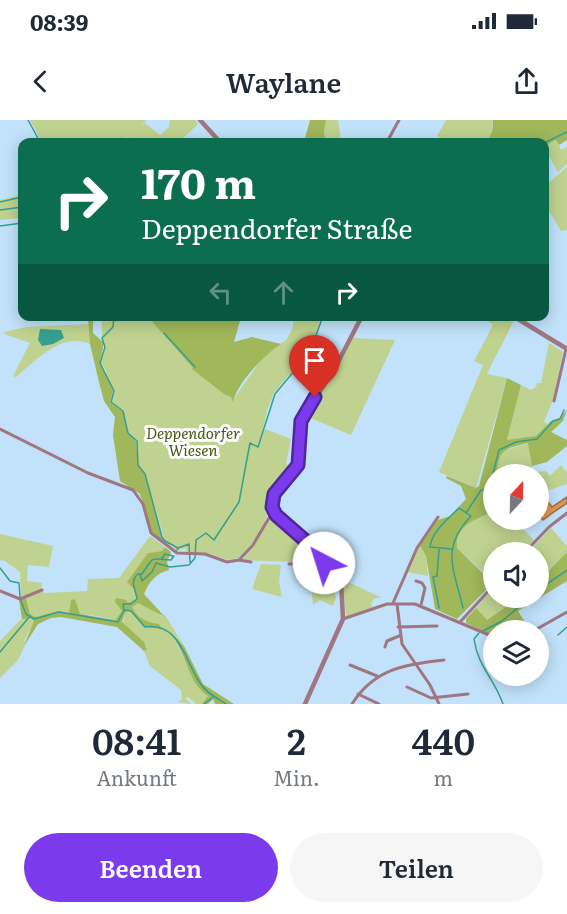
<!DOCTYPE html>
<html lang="de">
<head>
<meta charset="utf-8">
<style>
	body { margin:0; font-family:Literata,serif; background:#f6f6f7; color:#1f2937; height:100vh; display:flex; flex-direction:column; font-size:22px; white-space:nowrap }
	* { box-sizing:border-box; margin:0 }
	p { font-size:20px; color:#747a83 }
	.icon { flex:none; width:33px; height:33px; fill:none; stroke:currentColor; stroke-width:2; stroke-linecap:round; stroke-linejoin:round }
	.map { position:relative; height:584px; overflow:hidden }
	.sheet { display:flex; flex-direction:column; background:#fff; flex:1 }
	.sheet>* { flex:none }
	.guide { position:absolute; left:18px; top:18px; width:531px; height:183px; border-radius:12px; box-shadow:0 3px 15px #0003; background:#0b6e4f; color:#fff; overflow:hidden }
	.needle { width:39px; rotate:22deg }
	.tools { position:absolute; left:483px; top:344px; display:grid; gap:12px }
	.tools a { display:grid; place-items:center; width:66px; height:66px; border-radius:50%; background:#fff; box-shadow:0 3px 15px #0003; font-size:30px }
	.pin { position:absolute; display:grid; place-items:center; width:51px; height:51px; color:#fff; margin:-62px -26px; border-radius:50% 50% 50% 0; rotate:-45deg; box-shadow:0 0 6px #0007 }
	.pin .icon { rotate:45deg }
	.me { position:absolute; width:66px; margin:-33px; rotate:320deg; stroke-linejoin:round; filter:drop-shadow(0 0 4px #0008) }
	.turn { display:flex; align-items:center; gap:21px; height:126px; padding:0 24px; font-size:27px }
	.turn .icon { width:78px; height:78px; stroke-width:2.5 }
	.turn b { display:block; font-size:42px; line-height:51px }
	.lanes { display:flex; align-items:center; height:57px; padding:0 24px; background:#0003; justify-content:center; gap:30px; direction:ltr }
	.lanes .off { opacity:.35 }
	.eta { display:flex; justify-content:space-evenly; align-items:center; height:102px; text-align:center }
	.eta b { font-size:36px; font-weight:600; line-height:42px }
	.cta { display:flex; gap:12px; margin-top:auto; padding:12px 24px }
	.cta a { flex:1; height:69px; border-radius:36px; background:#7c3aed; color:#fff; font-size:24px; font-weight:600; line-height:69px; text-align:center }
	.cta a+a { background:#f6f6f7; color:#1f2937 }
	.status { display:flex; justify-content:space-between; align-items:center; height:42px; padding:0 30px; background:#fff; direction:ltr }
	.status svg { height:16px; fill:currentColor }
	header { display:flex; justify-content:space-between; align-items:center; height:78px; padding:0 24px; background:#fff; font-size:27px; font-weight:600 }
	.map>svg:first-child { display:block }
	.green { fill:#bfd28f }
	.forest { fill:#a0b75a }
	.water { fill:#369f8f }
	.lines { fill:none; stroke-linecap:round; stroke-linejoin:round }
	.stream { stroke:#369f8f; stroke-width:1.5 }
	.building { fill:#e09552; stroke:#9b6c44; stroke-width:1.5 }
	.minor { stroke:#a07681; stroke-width:3 }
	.tertiary { stroke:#a07681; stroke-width:4.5 }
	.route-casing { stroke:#51269a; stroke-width:15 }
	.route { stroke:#7c3aed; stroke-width:10 }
	.labels { text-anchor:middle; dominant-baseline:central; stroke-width:6; stroke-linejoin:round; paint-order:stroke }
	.park-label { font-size:15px; font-style:italic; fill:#4a5815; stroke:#fefefe }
</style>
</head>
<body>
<div class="status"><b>08:39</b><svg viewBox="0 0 49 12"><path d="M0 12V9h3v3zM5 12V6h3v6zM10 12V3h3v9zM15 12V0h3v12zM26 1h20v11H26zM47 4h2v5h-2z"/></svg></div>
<header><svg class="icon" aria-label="back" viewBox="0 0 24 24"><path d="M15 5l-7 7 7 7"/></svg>Waylane<svg class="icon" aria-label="share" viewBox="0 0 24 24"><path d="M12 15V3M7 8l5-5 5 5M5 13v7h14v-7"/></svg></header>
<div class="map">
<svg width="567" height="584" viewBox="0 0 567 584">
	<rect width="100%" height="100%" fill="#c1e2fa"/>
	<path class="green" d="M30 0H146L140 8 120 22H42Z
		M170 0H195L198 4 179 22H122L145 3 160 15 169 7Z
		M326 0H338L341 22H326L324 13Z
		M446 0H493L491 16 484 22H450L437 16Z
		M557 20 561 30 567 27V44L558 52 545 29V26Z
		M567 47V110L561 111 545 84V66Z
		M22 75V98L0 100V80Z
		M102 197H148L224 274 232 277 233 280 263 237 286 220 292 210 294 197H322L309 231 274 273 267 290 261 320 265 309 291 319 286 344 294 348 271 377 269 392 259 414 242 437 228 440 208 433 187 432 185 428 177 431 173 426 163 422 165 421 145 354 138 345 137 321 129 313 123 290 111 282 114 271 108 262 106 251 100 241 106 226 102 218Z
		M487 197H498L513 202C505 220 495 236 487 254L507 258 476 368 439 352 483 245 474 241 493 205 485 199Z
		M89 204 90 224C61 212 37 240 16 257L13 256 30 223 4 214 5 212 26 207Z
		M353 218 395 220 351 315 306 296 335 252Z
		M549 223 563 232 553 280 544 302 549 305 536 317 507 320 521 265 531 270 536 267 537 263H541Z
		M529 323 532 346 526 354H497L498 342 503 331Z
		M561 345 567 353V364L544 372 539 366 538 354H536V352L546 351 550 356Z
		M493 391 494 399H512L534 420 522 432H494L493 461 457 428C453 404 478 400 493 391Z
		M274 396 306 423 321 443 242 440 254 426 270 397Z
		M551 408 567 426V432L539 461 538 432H528Z
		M0 414 53 426 49 447 28 445 27 461 42 463 41 469 21 477 20 452 5 441 0 440Z
		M150 416 165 427 162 431 148 433 128 462 136 471V479L130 483 117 484 122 491 115 500C110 498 85 494 80 494L75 479 71 480 69 493 59 491 36 497 30 494 26 478 41 471 45 473 87 471 88 459 119 458Z
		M420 425 426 436 428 456 407 452Z
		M261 444 281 445 279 462 282 477 252 469Z
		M318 446 329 451 336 478 333 486 320 480 313 485 311 462 321 463Z
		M342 459 382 478H375L371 483 372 487 348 497 346 495Z
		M493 468 494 477H520L486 501 476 488Z
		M137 482 155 490 162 497 165 495 184 526 173 513 170 514C186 532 188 563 208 576L202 584H196L188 577 185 578 191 584 178 582 182 579 181 570 150 546 144 531 147 526 123 506 125 493 129 490 139 501 158 507 156 504 146 502 136 494 132 487Z
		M31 498 34 502 24 521 26 523 18 540 0 558V521L21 499Z"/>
	<path class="forest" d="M310 0H326L324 13 326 22H304Z
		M493 0H567V20L559 25 556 20 545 26 544 22H480C492 21 493 10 493 0Z
		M88 197H93V213L104 223 100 241 113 271 110 282 123 292 128 313 136 321 138 345 144 353 151 374 162 417 166 421 163 422 152 412 140 374 120 361 113 315 115 297 104 281 99 262 90 224Z
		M148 197H241L234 222 252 217 281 224C265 234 237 263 233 282L231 277 224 274 192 249 193 248Z
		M507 258 521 265 507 320 536 316 551 301 559 298 567 290 563 301 551 312 567 320V326L547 342 532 346 528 323C505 329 499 328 497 354H494L493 391C478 400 454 404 457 428L493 463 457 499 435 489 426 436 420 425 438 400 450 396 466 379 461 366 446 358 447 356 476 368 479 366Z
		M165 427 171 432 167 442 169 450C156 453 149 462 144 474L165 497 138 483 132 487C137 498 148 503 159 504L162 509 145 507 129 490 125 493 122 502 144 522 147 529 144 531 117 507 61 497 51 498 38 504 26 523H25L34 501 31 498 22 499 19 480 26 478 30 494 36 497 58 491 69 493 71 480 75 479 80 494 115 500 122 491 115 482 116 478 126 480 128 483 136 479V471L127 462 148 433 162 431Z
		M567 432V461L518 491 530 510H494L493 516 466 503V499L476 488 487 500 520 477H538L539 461Z
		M171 512 184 526 203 564 234 584H215L213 579 208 584H202L208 576C187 563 187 532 170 513Z"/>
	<path class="water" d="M40 209 61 210 64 218 53 224 42 226 38 220Z"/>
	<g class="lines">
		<path class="stream" d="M28 0 40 22
			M544 23 567 12
			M0 82 22 77
			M0 90 22 87
			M0 106 22 103
			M114 196 113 207 102 218 105 227 100 243 114 271 111 282 123 291 128 313 137 321 138 345 145 354 162 417 165 421 178 428 177 430
			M164 213 195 247
			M466 393 481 370 489 369 499 330 516 322 537 319 553 301 560 299 564 290
			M178 428 189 424 190 442
			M451 429 430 427C432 411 448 399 459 388L471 396C440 429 454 449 463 488
			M174 436 171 440C149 439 155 435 142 454H138C129 462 136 470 137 479L131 484H123L124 490 131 491 145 507C180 502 185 541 200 563 206 573 217 578 226 584
			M162 438 165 434 173 436
			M0 448 10 461 19 463 20 477
			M140 454 142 461 152 452 156 443 170 447 189 445 195 438 196 420 206 413 214 420 239 382 250 323 258 327 275 274 310 232 323 196
			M538 470 567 450
			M21 481 26 494 34 499 59 492 118 502 124 490
			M439 488 433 457 437 456 439 429
			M483 511 502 501 531 477
			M479 513 474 519C478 547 494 558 503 584
			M558 515 567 507
			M0 532 30 496
			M204 584 213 577"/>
	</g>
	<path class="building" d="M567 377V383L551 394 543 400 541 397 538 398V394L542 391 538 382 545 378 552 387Z"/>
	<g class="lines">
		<path class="minor" d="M387 22 399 0
			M554 281 566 229
			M0 309 88 353 133 370 143 384 151 413 177 433 205 434 227 442 239 440 253 425 273 391
			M525 432 549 407 567 393
			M239 440 251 442
			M289 444 324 443
			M416 461 422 463 425 468 421 485
			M0 471 20 479 42 470
			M393 483 417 428 438 397
			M397 484 402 524 430 565 439 584
			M343 499 387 484H415L494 517
			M460 502 494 465
			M398 507 437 506
			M535 510 567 492
			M385 527 387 521 399 516
			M350 545 377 556
			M407 567 431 578 468 574
			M358 574 379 584
			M352 584C374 549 405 544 444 540"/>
		<path class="tertiary" d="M200 0 220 22
			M513 196 567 229
			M305 584 343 499 341 462 308 424 276 395 272 382 274 374 298 345 302 298 334 250 362 196"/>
	</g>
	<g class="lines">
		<defs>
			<path id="route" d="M315 277 301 301 298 345 274 374 272 387 276 395 308 423 324 443"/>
		</defs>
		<use href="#route" class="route-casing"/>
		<use href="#route" class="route"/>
	</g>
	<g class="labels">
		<g class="park-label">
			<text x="193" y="312">Deppendorfer<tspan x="193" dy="17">Wiesen</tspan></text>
		</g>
	</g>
</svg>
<div class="tools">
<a><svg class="needle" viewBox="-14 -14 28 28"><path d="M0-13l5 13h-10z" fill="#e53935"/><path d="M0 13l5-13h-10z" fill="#747a83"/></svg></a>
<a><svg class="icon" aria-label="sound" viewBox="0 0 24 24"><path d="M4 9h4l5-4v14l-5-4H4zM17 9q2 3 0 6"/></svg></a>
<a><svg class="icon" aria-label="layers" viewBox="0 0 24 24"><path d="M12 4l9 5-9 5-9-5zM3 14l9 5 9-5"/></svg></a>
</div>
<div class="pin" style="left:315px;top:277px;background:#d93025"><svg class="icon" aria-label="arrive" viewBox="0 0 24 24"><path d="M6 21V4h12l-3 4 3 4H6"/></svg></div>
<svg class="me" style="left:324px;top:443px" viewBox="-20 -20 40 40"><circle r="19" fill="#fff"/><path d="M0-13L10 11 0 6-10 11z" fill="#7c3aed"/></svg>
<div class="guide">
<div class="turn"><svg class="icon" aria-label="right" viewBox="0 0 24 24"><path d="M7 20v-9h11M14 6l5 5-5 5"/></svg><div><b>170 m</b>Deppendorfer Straße</div></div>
<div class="lanes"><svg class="icon off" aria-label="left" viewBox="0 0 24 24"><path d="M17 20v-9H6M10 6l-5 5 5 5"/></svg><svg class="icon off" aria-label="ahead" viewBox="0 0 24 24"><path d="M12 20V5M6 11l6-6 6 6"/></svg><svg class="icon" aria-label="right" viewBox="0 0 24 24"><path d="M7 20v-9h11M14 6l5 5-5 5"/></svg></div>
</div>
</div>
<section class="sheet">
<div class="eta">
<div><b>08:41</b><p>Ankunft</p></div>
<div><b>2</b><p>Min.</p></div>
<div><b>440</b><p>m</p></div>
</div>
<div class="cta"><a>Beenden</a><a>Teilen</a></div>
</section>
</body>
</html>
